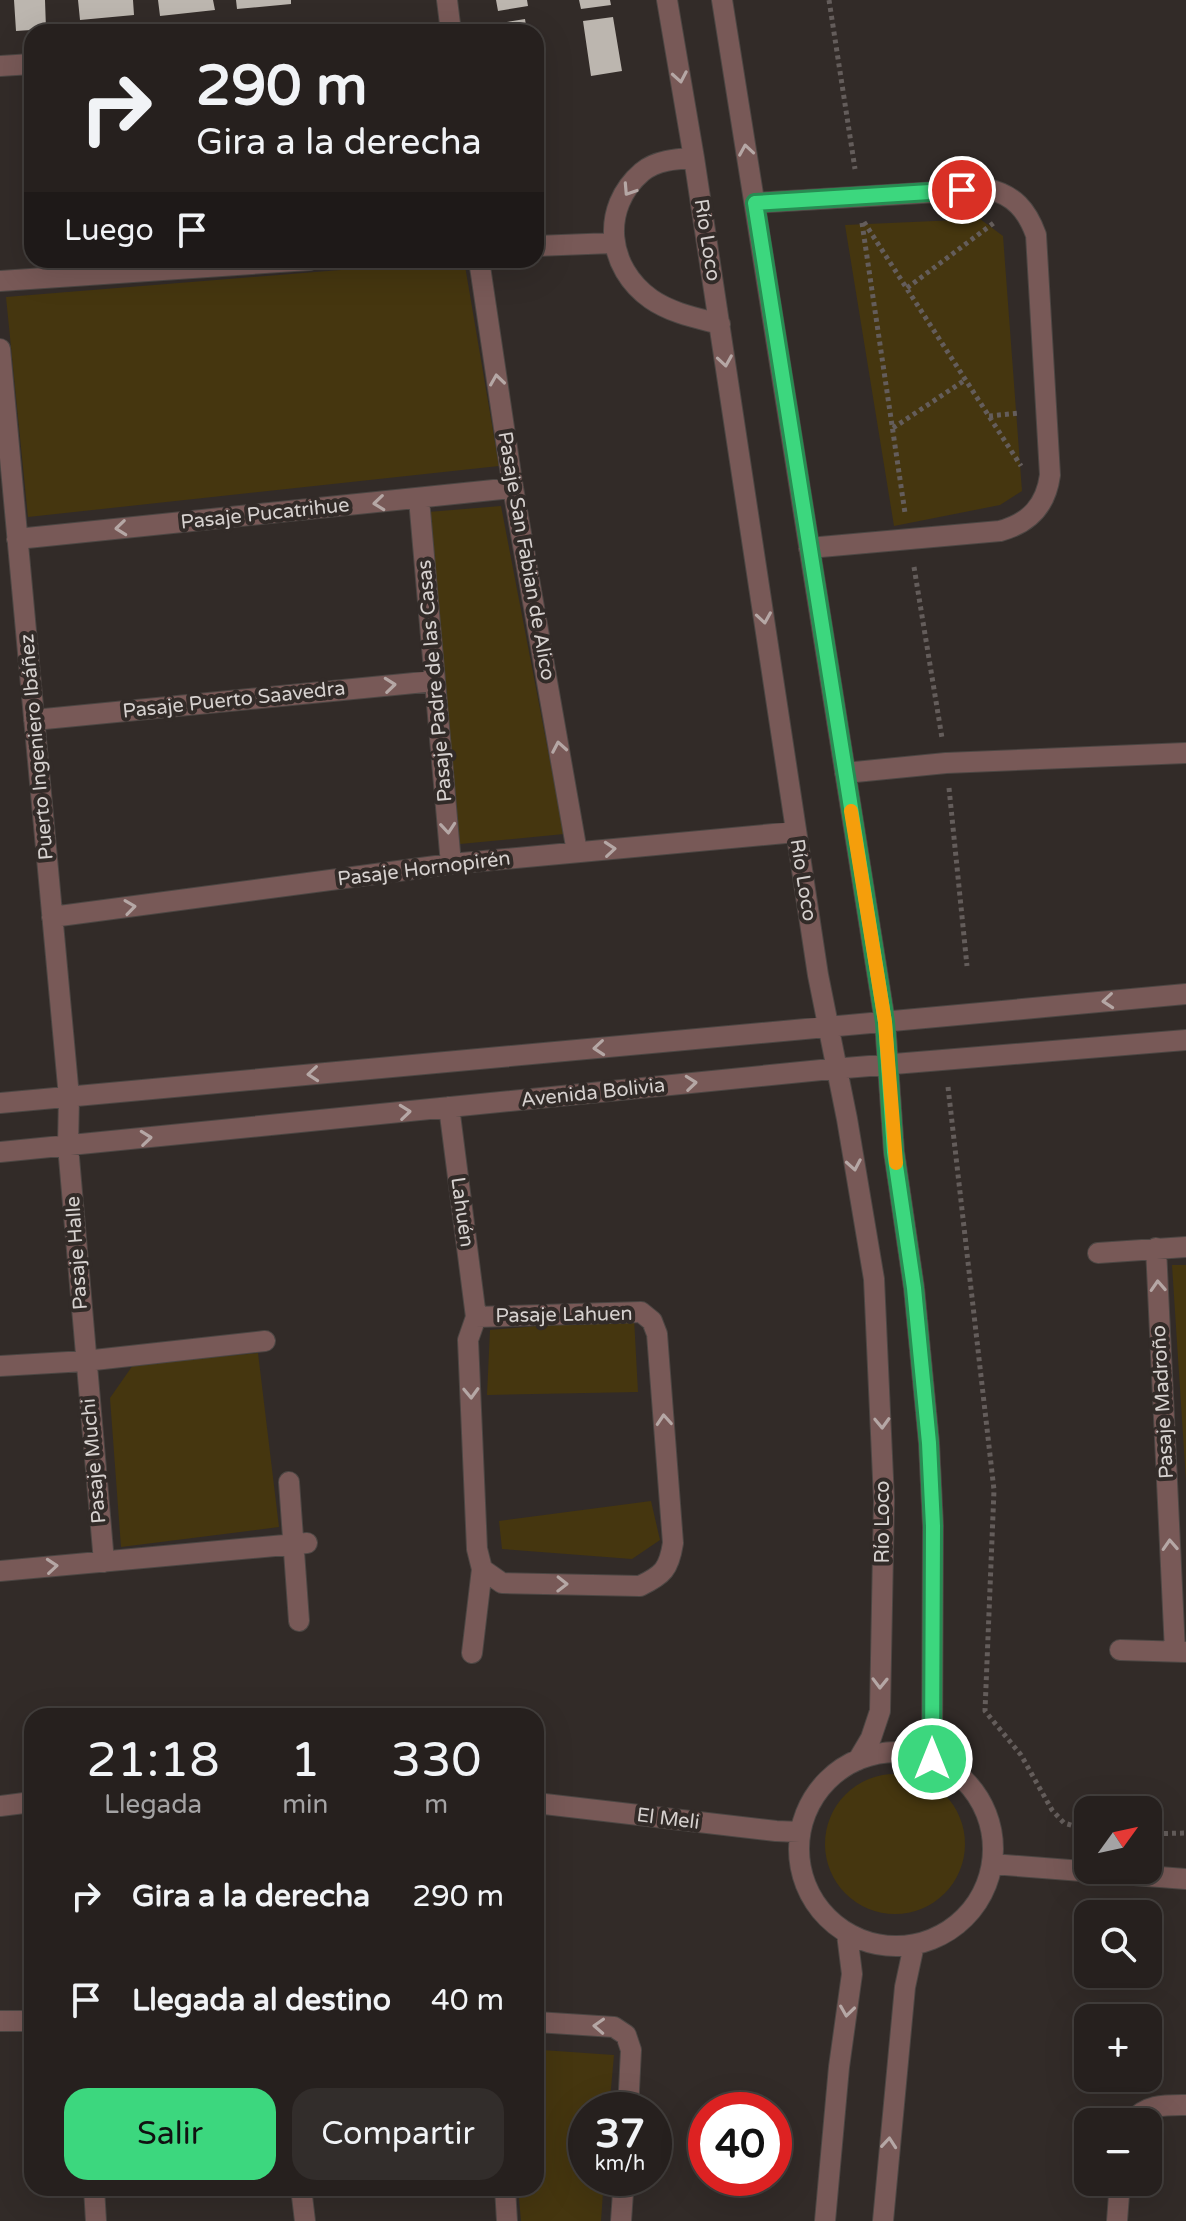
<!DOCTYPE html>
<html lang="es">
<head>
<meta charset="utf-8">
<style>
	body { margin:0; font-family:"Varela Round",sans-serif; background:#322d2b; color:#f1f3f6; height:100vh; display:flex; flex-direction:column; font-size:30px; white-space:nowrap }
	* { box-sizing:border-box; margin:0 }
	p { font-size:26px; color:#a4a3a4 }
	.icon { flex:none; width:44px; height:44px; fill:none; stroke:currentColor; stroke-width:2; stroke-linecap:round; stroke-linejoin:round }
	.map { position:relative; flex:1; overflow:hidden }
	.sheet { position:absolute; left:24px; top:1708px; width:520px; height:488px; display:flex; flex-direction:column; background:#26201e; border-radius:24px; box-shadow:0 8px 32px #0002,0 0 0 2px #423e3c }
	.sheet>* { flex:none }
	.guide { position:absolute; left:24px; top:24px; width:520px; height:244px; border-radius:24px; box-shadow:0 8px 32px #0002,0 0 0 2px #423e3c; background:#26201e; color:#f1f3f6; overflow:hidden }
	.needle { width:52px; rotate:57deg }
	.tools { position:absolute; left:1074px; top:1796px; display:grid; gap:16px }
	.tools a { display:grid; place-items:center; width:88px; height:88px; border-radius:16px; background:#26201e; box-shadow:0 8px 32px #0002,0 0 0 2px #423e3c; font-size:40px }
	.speed { position:absolute; left:568px; top:2092px; display:flex; gap:16px; font-size:40px; font-weight:700; text-align:center }
	.speed>* { display:grid; place-content:center; width:104px; height:104px; border-radius:50%; background:#26201e; box-shadow:0 8px 32px #0002,0 0 0 2px #423e3c; line-height:1 }
	.speed small { font-size:20px; font-weight:400 }
	.speed .limit { border:12px solid #d22; background:#fff; color:#111 }
	.pin { position:absolute; display:grid; place-items:center; width:68px; height:68px; color:#fff; margin:-34px; border:4px solid #fff; border-radius:50%; box-shadow:0 2px 8px #0007 }
	.me { position:absolute; width:88px; margin:-44px; rotate:0deg; stroke-linejoin:round; filter:drop-shadow(0 0 6px #0008) }
	.turn { display:flex; align-items:center; gap:28px; height:168px; padding:0 40px; font-size:36px }
	.turn .icon { width:104px; height:104px; stroke-width:2.5 }
	.turn b { display:block; font-size:56px; line-height:68px }
	.then { display:flex; align-items:center; height:76px; padding:0 40px; background:#0003; gap:16px; font-size:30px }
	.eta { display:flex; justify-content:space-evenly; align-items:center; height:136px; text-align:center }
	.eta b { font-size:48px; font-weight:600; line-height:56px }
	.cta { display:flex; gap:16px; margin-top:auto; padding:16px 40px }
	.cta a { flex:1; height:92px; border-radius:24px; background:#3cd77e; color:#111; font-size:32px; font-weight:600; line-height:92px; text-align:center }
	.cta a+a { background:#322d2b; color:#f1f3f6 }
	ul { padding:0; list-style:none }
	li { display:flex; align-items:center; gap:24px; height:104px; padding:0 40px }
	li div { flex:1 }
	li b { display:block; font-size:30px }
	li em { font-style:normal }
	.map>svg:first-child { display:block }
	.green { fill:#45360f }
	.building { fill:#bcb6af }
	.lines { fill:none; stroke-linecap:round; stroke-linejoin:round }
	.minor-casing { stroke:#4c4643; stroke-width:22 }
	.path { stroke:#645d5b; stroke-width:5; stroke-dasharray:4 4; stroke-linecap:butt }
	.minor { stroke:#785957; stroke-width:20 }
	.oneway { stroke:#b5a7a5 }
	.route-casing { stroke:#278c52; stroke-width:20 }
	.route { stroke:#3cd77e; stroke-width:14 }
	.slow { stroke:#f59e0b; stroke-width:14 }
	.labels { text-anchor:middle; dominant-baseline:central; stroke-width:8; stroke-linejoin:round; paint-order:stroke }
	.street-label { font-size:20px; fill:#d6d1cf; stroke:#322b28 }
</style>
</head>
<body>
<div class="map">
<svg width="1186" height="2221" viewBox="0 0 1186 2221">
	<rect width="100%" height="100%" fill="#322b28"/>
	<path class="green" d="M980 219 1003 236 1022 491 1000 505 894 526 845 225Z
		M464 260 499 466 28 517 6 297Z
		M501 506 564 834 460 844 428 512Z
		M1172 1265H1186V1481Z
		M634 1318 638 1392 487 1395 490 1330Z
		M258 1353 279 1527 121 1547 110 1398 133 1365Z
		M651 1501 660 1540 632 1559 502 1549 499 1521Z
		M825 1844a70 70 0 1 1 140 0a70 70 0 1 1-140 0Z
		M542 2050 614 2055 609 2110H586V2178H604L601 2221H521L518 2188H536V2054Z"/>
	<path class="building" d="M14 0H45L46 29 16 31Z
		M78 0H133L134 15 80 20Z
		M158 0H213L215 10 160 16Z
		M236 0H291V4L237 9Z
		M496 0H527L528 6 498 11Z
		M579 0H610L611 5 581 9Z
		M613 17 622 71 591 76 583 21Z
		M525 19 527 32H495L494 24Z
		M32 92V147L28 148 24 93Z"/>
	<g class="lines">
		<defs>
			<path id="minor" d="M447 0 451 32
				M667 0 694 158 818 975 847 1119 874 1279 884 1500 880 1711 871 1738 858 1760
				M722 0 885 1022 894 1152 914 1288 929 1443 933 1526 932 1759
				M0 66 32 64
				M694 158C676 159 656 160 642 172 600 208 607 268 651 299 671 313 697 318 720 324
				M755 203 988 189C1014 195 1027 210 1036 235L1050 475C1046 505 1030 523 1000 531L809 548
				M536 246 613 243
				M479 260 513 488 577 852
				M0 281 309 260
				M0 349 69 1097 68 1146 104 1562
				M419 499 451 864
				M17 539 513 488
				M34 720 435 681
				M845 773 946 763 1186 753
				M52 917 451 864 796 832
				M0 1103 1186 994
				M449 1107 476 1317 468 1340 477 1549 482 1569 502 1583 640 1586C663 1575 669 1569 673 1543L657 1334 652 1321 641 1312 476 1317
				M0 1152 821 1070 1186 1040
				M1156 1248 1175 1651
				M1098 1253 1186 1247
				M0 1366 85 1361 265 1341
				M289 1482 299 1621
				M0 1571 307 1543
				M1120 1650 1186 1652
				M472 1653 482 1569
				M799 1849a97 97 0 1 1 194 0a97 97 0 1 1-194 0Z
				M536 1803 776 1831 800 1832
				M0 1806 32 1802
				M992 1864 1186 1879
				M0 2021H32
				M536 2022 614 2027 626 2035 631 2050 628 2110
				M1132 2122C1145 2104 1166 2105 1186 2105
				M94 2188 96 2221
				M301 2188 305 2221
				M505 2188 507 2221
				M621 2221 624 2178
				M825 2221 839 2067 852 1974 847 1934
				M883 2221 905 1987 914 1945
				M1117 2221 1120 2182"/>
		</defs>
		<use href="#minor" class="minor-casing"/>
		<path class="path" d="M829 0 855 169
			M864 222 1021 466
			M862 223 905 513
			M907 288 995 222
			M989 416 1020 413
			M893 428 965 380
			M914 567 942 738
			M949 788 967 966
			M948 1087 994 1490 985 1711 1021 1755 1052 1810 1064 1823 1088 1830
			M1148 1834 1186 1833"/>
		<use href="#minor" class="minor"/>
	</g>
	<defs><path id="oneway-chevron" d="M-2-3.5L2.5 0L-2 3.5" fill="none" stroke-width="1.6" stroke-linecap="round" stroke-linejoin="round" transform="scale(2)"/></defs>
	<g class="oneway">
		<use href="#oneway-chevron" transform="translate(680 77) rotate(80)"/>
		<use href="#oneway-chevron" transform="translate(746 150) rotate(-99)"/>
		<use href="#oneway-chevron" transform="translate(629 190) rotate(123)"/>
		<use href="#oneway-chevron" transform="translate(725 361) rotate(81)"/>
		<use href="#oneway-chevron" transform="translate(497 380) rotate(-98)"/>
		<use href="#oneway-chevron" transform="translate(379 503) rotate(174)"/>
		<use href="#oneway-chevron" transform="translate(121 528) rotate(174)"/>
		<use href="#oneway-chevron" transform="translate(764 618) rotate(81)"/>
		<use href="#oneway-chevron" transform="translate(390 685) rotate(-6)"/>
		<use href="#oneway-chevron" transform="translate(559 747) rotate(-100)"/>
		<use href="#oneway-chevron" transform="translate(448 828) rotate(85)"/>
		<use href="#oneway-chevron" transform="translate(610 849) rotate(-5)"/>
		<use href="#oneway-chevron" transform="translate(130 907) rotate(-8)"/>
		<use href="#oneway-chevron" transform="translate(1108 1001) rotate(175)"/>
		<use href="#oneway-chevron" transform="translate(599 1048) rotate(175)"/>
		<use href="#oneway-chevron" transform="translate(313 1074) rotate(175)"/>
		<use href="#oneway-chevron" transform="translate(691 1083) rotate(-6)"/>
		<use href="#oneway-chevron" transform="translate(405 1112) rotate(-6)"/>
		<use href="#oneway-chevron" transform="translate(146 1138) rotate(-6)"/>
		<use href="#oneway-chevron" transform="translate(854 1165) rotate(80)"/>
		<use href="#oneway-chevron" transform="translate(1158 1286) rotate(-93)"/>
		<use href="#oneway-chevron" transform="translate(471 1393) rotate(88)"/>
		<use href="#oneway-chevron" transform="translate(664 1420) rotate(-94)"/>
		<use href="#oneway-chevron" transform="translate(882 1423) rotate(88)"/>
		<use href="#oneway-chevron" transform="translate(1170 1545) rotate(-93)"/>
		<use href="#oneway-chevron" transform="translate(52 1566) rotate(-5)"/>
		<use href="#oneway-chevron" transform="translate(562 1584) rotate(1)"/>
		<use href="#oneway-chevron" transform="translate(880 1683) rotate(91)"/>
		<use href="#oneway-chevron" transform="translate(847 2011) rotate(98)"/>
		<use href="#oneway-chevron" transform="translate(599 2026) rotate(-177)"/>
		<use href="#oneway-chevron" transform="translate(889 2143) rotate(-85)"/>
	</g>
	<g class="lines">
		<defs>
			<path id="route" d="M932 1759 933 1526 929 1443 914 1288 894 1152 885 1022 755 203 962 190"/>
		</defs>
		<use href="#route" class="route-casing"/>
		<use href="#route" class="route"/>
		<path class="slow" d="M851 811 885 1022 896 1163"/>
	</g>
	<g class="labels">
		<g class="street-label">
			<text transform="translate(707 240) rotate(81)">Río Loco</text>
			<text transform="translate(265 514) rotate(-6)">Pasaje Pucatrihue</text>
			<text transform="translate(526 556) rotate(80)">Pasaje San Fabian de Alico</text>
			<text transform="translate(435 681) rotate(-95)">Pasaje Padre de las Casas</text>
			<text transform="translate(234 700) rotate(-6)">Pasaje Puerto Saavedra</text>
			<text transform="translate(37 747) rotate(-95)">Puerto Ingeniero Ibáñez</text>
			<text transform="translate(424 869) rotate(-7)">Pasaje Hornopirén</text>
			<text transform="translate(803 880) rotate(81)">Río Loco</text>
			<text transform="translate(593 1093) rotate(-6)">Avenida Bolivia</text>
			<text transform="translate(462 1212) rotate(82)">Lahuén</text>
			<text transform="translate(77 1253) rotate(-94)">Pasaje Halle</text>
			<text transform="translate(564 1315) rotate(-1)">Pasaje Lahuen</text>
			<text transform="translate(1163 1402) rotate(-93)">Pasaje Madroño</text>
			<text transform="translate(94 1461) rotate(-95)">Pasaje Muchi</text>
			<text transform="translate(883 1522) rotate(-90)">Río Loco</text>
			<text transform="translate(668 1819) rotate(7)">El Meli</text>
		</g>
	</g>
</svg>
<div class="tools">
<a><svg class="needle" viewBox="-14 -14 28 28"><path d="M0-13l5 13h-10z" fill="#e53935"/><path d="M0 13l5-13h-10z" fill="#a4a3a4"/></svg></a>
<a><svg class="icon" aria-label="search" viewBox="0 0 24 24"><circle cx="10" cy="10" r="6"/><path d="M15 15l6 6"/></svg></a>
<a>+</a>
<a>−</a>
</div>
<div class="speed"><div>37<small>km/h</small></div><div class="limit">40</div></div>
<div class="pin" style="left:962px;top:190px;background:#d93025"><svg class="icon" aria-label="arrive" viewBox="0 0 24 24"><path d="M6 21V4h12l-3 4 3 4H6"/></svg></div>
<svg class="me" style="left:932px;top:1759px" viewBox="-20 -20 40 40"><circle r="17" fill="#3cd77e" stroke="#fff" stroke-width="3"/><path d="M0-11L8 9 0 5-8 9z" fill="#fff"/></svg>
<div class="guide">
<div class="turn"><svg class="icon" aria-label="right" viewBox="0 0 24 24"><path d="M7 20v-9h11M14 6l5 5-5 5"/></svg><div><b>290 m</b>Gira a la derecha</div></div>
<div class="then">Luego<svg class="icon" aria-label="arrive" viewBox="0 0 24 24"><path d="M6 21V4h12l-3 4 3 4H6"/></svg></div>
</div>
<section class="sheet">
<div class="eta">
<div><b>21:18</b><p>Llegada</p></div>
<div><b>1</b><p>min</p></div>
<div><b>330</b><p>m</p></div>
</div>
<ul>
<li><svg class="icon" aria-label="right" viewBox="0 0 24 24"><path d="M7 20v-9h11M14 6l5 5-5 5"/></svg><div><b>Gira a la derecha</b></div><em>290 m</em></li>
<li><svg class="icon" aria-label="arrive" viewBox="0 0 24 24"><path d="M6 21V4h12l-3 4 3 4H6"/></svg><div><b>Llegada al destino</b></div><em>40 m</em></li>
</ul>
<div class="cta"><a>Salir</a><a>Compartir</a></div>
</section>
</div>
</body>
</html>
